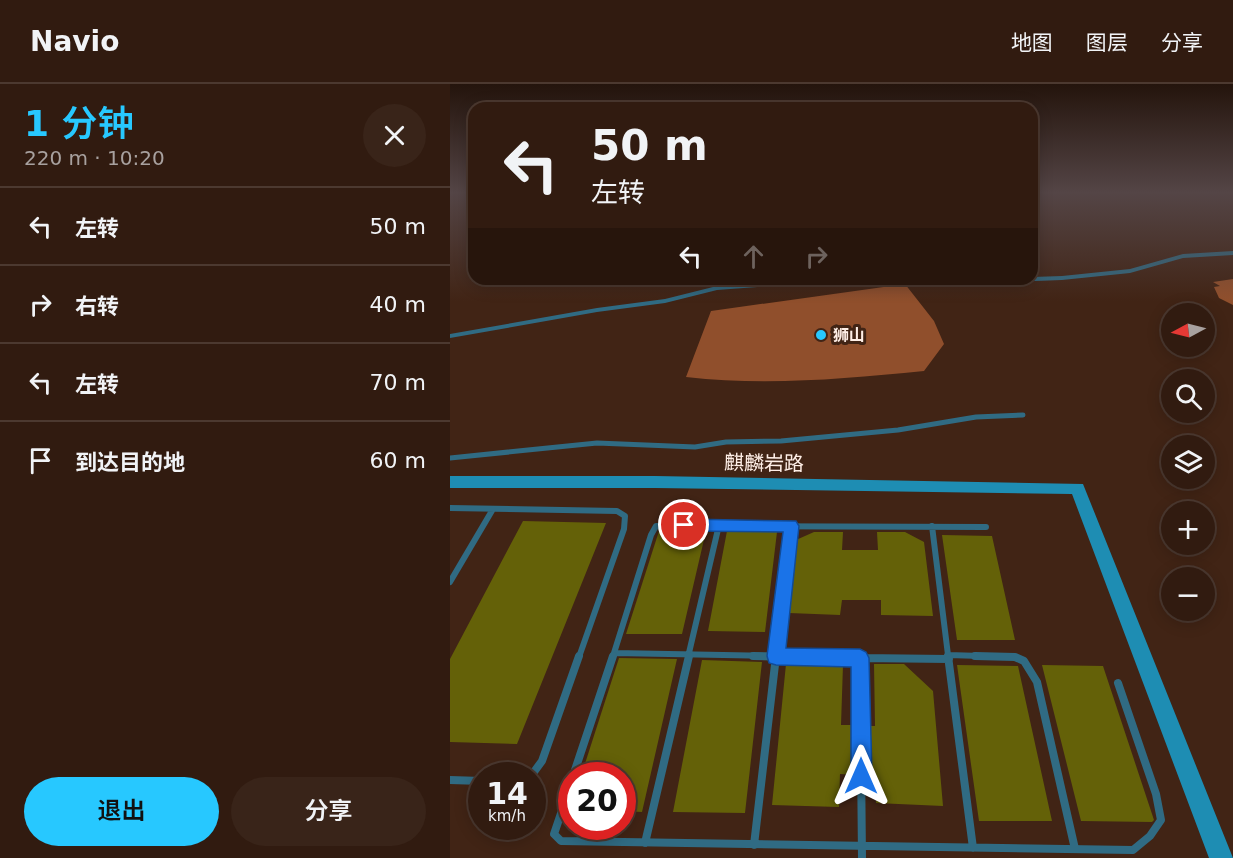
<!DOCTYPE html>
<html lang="zh">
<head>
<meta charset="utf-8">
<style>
	body { margin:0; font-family:"DejaVu Sans","Noto Sans SC",sans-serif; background:#392419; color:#f1f3f6; height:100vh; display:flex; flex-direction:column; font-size:22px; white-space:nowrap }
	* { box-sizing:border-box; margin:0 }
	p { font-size:20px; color:#a8a19f }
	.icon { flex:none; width:33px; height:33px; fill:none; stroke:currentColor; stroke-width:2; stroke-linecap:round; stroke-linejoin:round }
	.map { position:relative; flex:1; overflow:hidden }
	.details { display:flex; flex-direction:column; background:#311b10; width:450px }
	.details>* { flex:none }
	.top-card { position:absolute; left:18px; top:18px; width:570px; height:183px; border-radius:18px; box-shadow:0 3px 15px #0003,0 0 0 2px #4c3930; background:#311b10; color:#f1f3f6; overflow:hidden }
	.needle { width:39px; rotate:263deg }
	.controls { position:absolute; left:711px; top:219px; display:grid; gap:12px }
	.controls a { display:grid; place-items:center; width:54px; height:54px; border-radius:50%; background:#311b10; box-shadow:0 3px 15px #0003,0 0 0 2px #4c3930; font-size:30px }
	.speed { position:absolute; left:18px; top:678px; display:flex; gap:12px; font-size:30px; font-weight:700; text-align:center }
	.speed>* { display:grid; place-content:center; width:78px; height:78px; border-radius:50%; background:#311b10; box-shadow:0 3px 15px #0003,0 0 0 2px #4c3930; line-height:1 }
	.speed small { font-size:15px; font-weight:400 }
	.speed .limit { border:9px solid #d22; background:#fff; color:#111 }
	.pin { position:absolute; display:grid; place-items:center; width:51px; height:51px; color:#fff; margin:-26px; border:3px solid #fff; border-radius:50%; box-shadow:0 2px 6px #0007 }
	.me { position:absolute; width:66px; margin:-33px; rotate:0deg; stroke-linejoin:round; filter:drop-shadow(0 0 4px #0008) }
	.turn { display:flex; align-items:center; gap:21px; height:126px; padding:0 24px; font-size:27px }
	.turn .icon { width:78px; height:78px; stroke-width:2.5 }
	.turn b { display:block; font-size:42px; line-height:51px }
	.lanes { display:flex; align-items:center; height:57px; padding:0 24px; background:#0003; justify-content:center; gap:30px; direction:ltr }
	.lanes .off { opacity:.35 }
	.round { display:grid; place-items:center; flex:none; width:63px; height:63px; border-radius:32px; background:#392419 }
	.head { display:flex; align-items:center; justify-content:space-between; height:102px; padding:0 24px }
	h1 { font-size:36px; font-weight:600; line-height:45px; color:#27c8ff }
	.cta { display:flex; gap:12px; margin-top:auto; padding:12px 24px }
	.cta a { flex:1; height:69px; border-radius:36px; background:#27c8ff; color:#111; font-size:24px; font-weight:600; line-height:69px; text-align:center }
	.cta a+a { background:#392419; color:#f1f3f6 }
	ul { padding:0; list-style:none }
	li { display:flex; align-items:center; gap:18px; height:78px; padding:0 24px; border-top:2px solid #4c3930 }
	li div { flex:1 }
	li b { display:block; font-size:22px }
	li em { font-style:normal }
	header { display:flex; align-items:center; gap:36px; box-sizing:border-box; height:84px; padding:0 30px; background:#311b10; border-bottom:2px solid #4c3930 }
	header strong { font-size:28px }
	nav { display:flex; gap:33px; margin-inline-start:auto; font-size:21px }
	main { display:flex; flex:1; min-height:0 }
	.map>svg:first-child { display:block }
	.forest { fill:#904f2c }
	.building { fill:#646108 }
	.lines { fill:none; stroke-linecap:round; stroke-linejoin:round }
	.lane-far2 { stroke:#306b83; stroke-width:5 }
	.lane-far1 { stroke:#306b83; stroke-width:6 }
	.lane { stroke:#306b83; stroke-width:8 }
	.street { fill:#306b83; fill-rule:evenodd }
	.secondary { fill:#1e8db3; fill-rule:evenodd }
	.route { fill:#1a73e8; stroke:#114b97; stroke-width:1.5 }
	.poi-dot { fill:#27c8ff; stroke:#412415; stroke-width:2 }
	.labels { text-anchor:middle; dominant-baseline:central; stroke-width:6; stroke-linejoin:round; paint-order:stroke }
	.far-poi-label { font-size:16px; font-weight:bold; fill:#ffefe7; stroke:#412415; text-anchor:start }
	.street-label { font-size:20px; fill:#ffefe7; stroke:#412415 }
</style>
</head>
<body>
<header>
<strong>Navio</strong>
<nav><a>地图</a><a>图层</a><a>分享</a></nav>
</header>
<main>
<section class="details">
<div class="head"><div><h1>1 分钟</h1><p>220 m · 10:20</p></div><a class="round"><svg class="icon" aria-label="close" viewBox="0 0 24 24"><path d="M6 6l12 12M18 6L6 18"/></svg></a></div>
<ul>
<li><svg class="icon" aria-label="left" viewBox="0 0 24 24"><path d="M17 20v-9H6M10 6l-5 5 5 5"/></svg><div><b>左转</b></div><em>50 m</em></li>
<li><svg class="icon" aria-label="right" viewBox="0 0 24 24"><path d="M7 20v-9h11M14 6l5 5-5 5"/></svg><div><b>右转</b></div><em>40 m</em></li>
<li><svg class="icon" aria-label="left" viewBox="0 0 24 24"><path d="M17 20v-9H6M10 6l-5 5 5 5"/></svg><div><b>左转</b></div><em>70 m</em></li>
<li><svg class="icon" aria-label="arrive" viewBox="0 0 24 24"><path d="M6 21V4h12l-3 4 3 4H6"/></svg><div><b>到达目的地</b></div><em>60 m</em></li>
</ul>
<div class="cta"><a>退出</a><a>分享</a></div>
</section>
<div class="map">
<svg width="783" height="774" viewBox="0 0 783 774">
	<rect width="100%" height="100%" fill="#412415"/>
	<path class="forest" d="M783 195V221L769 214 764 203 770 202 763 198Z
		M455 200 484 237 494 260 474 287C394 295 315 302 236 293L261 227Z"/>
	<path class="building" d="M73 437 156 439 67 660 0 658V575Z
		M209 447H256L232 550H176Z
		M277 447 327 448 315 548 258 547Z
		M364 448H393L392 466H428L427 448H455L474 458 483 532 431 531V516H392L390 531 339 529 346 456Z
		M492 451 542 452 565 556H507Z
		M169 574 227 575 192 728 172 727V692H131Z
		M252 576 312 578 295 729 223 728Z
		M336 580 393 581 391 641H405V691L390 690 389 723 322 721Z
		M424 580H454L483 607 493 722 426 719V693L417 692V642H425Z
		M507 581 568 582 602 737H529Z
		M592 581 653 582 704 736 702 738 631 737Z"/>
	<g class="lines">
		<path class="lane-far2" d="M0 374 147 359 245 363 276 358 331 357 448 346 526 333 573 331"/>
		<path class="lane-far1" d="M0 424 167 427 175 432 174 445 129 573
			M482 442 498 571
			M0 498 43 425
			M163 573 164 569
			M238 573 269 441
			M326 573 341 442
			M376 573 164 569 201 451 206 442 536 443
			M498 573V571L566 573"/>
		<path class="lane" d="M303 572 410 574 412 774
			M498 572 523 764
			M525 572 565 573 574 577 587 598 625 765
			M410 574 499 575
			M81 692 92 677 129 572
			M123 692 163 572
			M0 696 32 697
			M122 697 104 750 111 757 683 766 700 752 711 736 706 710 668 599
			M195 759 239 572
			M304 761 326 572"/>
		<path class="street" d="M783 167V171L733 174 680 189 612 196 535 199 518 195H582V193L612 192 680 185 733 170Z
			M359 195H390L387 197 267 206 215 219 147 228 0 254V250L147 224 215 215 267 202Z"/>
		<path class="secondary" d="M0 392H205L633 400 783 774H759L622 410 205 404H0Z"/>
	</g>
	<linearGradient id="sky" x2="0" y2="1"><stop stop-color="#24140c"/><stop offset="0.5" stop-color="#544546"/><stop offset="1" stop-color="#544546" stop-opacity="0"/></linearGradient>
	<rect width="783" height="217" fill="url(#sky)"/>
	<path class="route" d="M234 435 346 437 349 442 336 564 410 565 416 568 419 574 422 692 419 699 411 702 404 699 401 692V583L326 581 319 579 317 572 333 448 234 447 229 445 227 441 229 437Z"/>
	<circle class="poi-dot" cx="371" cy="251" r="6"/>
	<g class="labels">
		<g class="far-poi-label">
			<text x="383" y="251">狮山</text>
		</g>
		<g class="street-label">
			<text transform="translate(314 379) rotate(1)">麒麟岩路</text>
		</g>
	</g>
</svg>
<div class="controls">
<a><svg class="needle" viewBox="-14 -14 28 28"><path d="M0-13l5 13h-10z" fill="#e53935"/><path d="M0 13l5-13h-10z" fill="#a8a19f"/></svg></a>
<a><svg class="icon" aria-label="search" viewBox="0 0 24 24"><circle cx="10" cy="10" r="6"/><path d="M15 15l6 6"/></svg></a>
<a><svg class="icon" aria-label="layers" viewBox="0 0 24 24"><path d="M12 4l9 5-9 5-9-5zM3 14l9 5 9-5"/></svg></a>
<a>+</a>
<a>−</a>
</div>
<div class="speed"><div>14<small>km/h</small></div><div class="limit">20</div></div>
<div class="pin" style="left:234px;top:441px;background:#d93025"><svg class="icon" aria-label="arrive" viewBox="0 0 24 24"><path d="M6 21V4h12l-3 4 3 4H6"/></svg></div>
<svg class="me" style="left:411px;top:692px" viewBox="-20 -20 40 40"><path d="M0-17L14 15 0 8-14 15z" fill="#1a73e8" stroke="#fff" stroke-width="4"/></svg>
<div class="top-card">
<div class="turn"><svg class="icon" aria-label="left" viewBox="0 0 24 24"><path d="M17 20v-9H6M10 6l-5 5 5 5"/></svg><div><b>50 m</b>左转</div></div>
<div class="lanes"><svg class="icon" aria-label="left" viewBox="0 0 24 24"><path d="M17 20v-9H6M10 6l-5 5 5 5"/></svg><svg class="icon off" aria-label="ahead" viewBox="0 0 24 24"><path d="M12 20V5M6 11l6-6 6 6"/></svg><svg class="icon off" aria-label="right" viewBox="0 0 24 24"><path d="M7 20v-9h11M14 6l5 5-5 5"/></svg></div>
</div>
</div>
</main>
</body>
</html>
